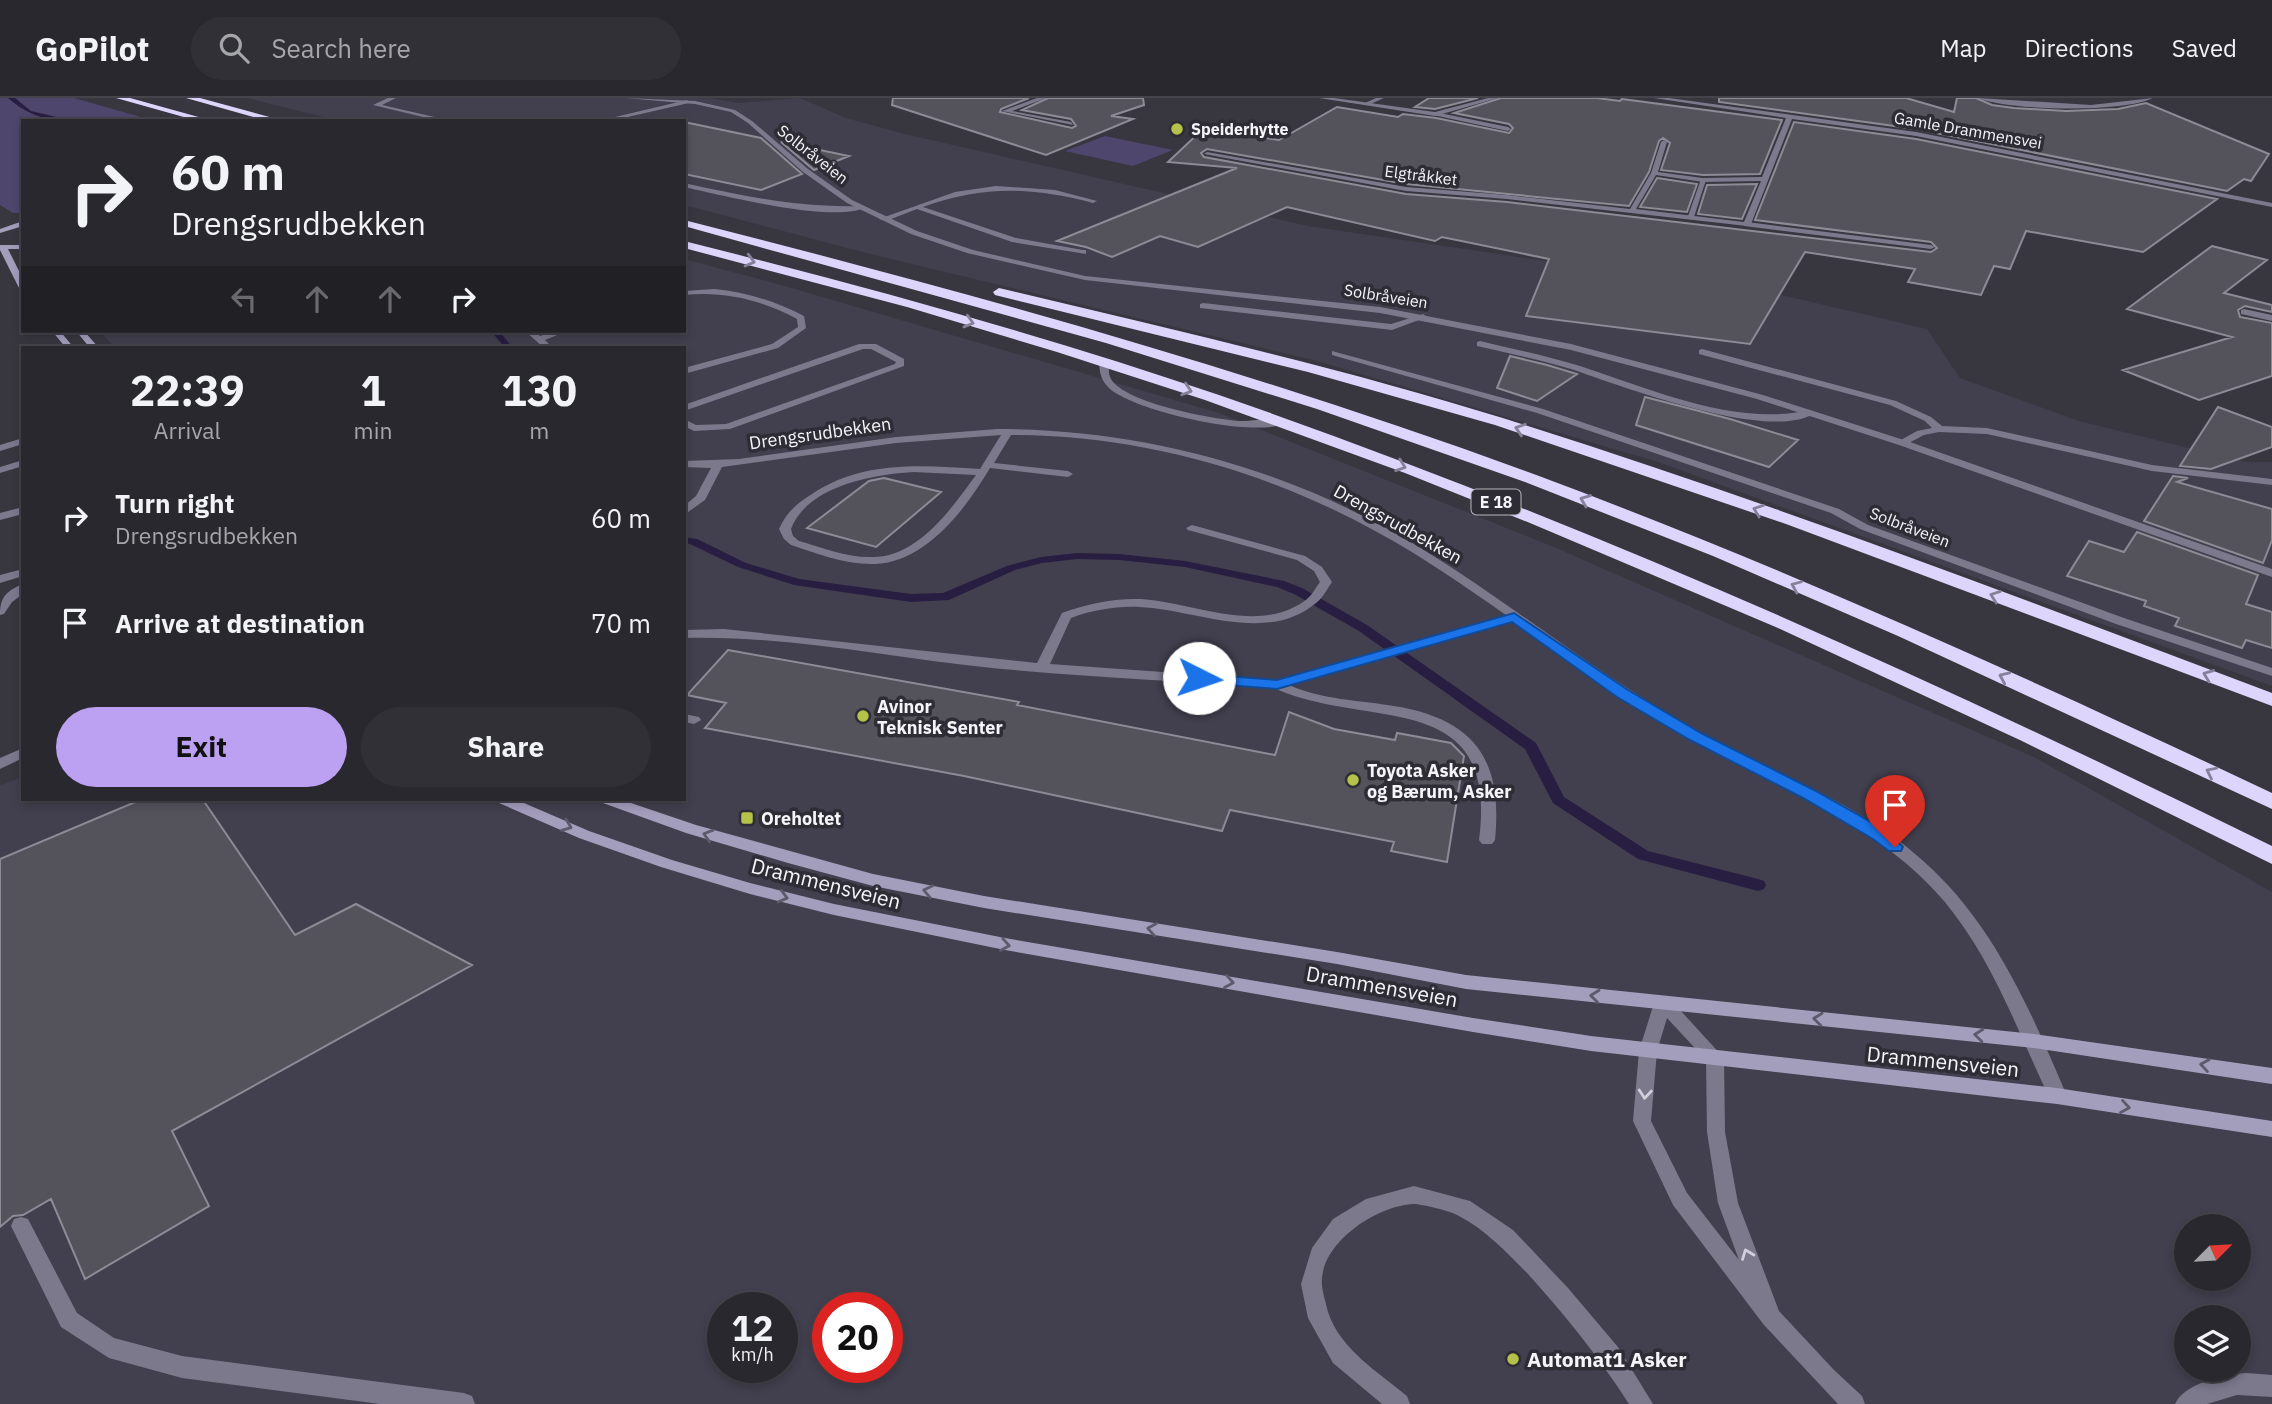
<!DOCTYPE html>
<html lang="en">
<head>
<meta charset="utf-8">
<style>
	body { margin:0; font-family:"IBM Plex Sans",sans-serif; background:#323037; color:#f1f3f6; height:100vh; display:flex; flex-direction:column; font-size:26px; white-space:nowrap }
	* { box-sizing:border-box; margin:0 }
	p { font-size:23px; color:#a5a6aa }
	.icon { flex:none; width:38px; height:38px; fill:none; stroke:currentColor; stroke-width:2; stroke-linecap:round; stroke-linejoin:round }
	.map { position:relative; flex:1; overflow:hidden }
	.side { position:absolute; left:21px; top:248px; width:665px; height:455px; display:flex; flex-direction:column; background:#2a282f; border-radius:0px; box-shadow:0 4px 10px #0003,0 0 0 2px #46444b }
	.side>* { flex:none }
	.banner { position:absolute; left:21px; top:21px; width:665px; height:214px; border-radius:0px; box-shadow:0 4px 10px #0003,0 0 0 2px #46444b; background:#2a282f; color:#f1f3f6; overflow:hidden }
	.needle { width:46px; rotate:66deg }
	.controls { position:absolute; left:2174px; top:1116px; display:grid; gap:14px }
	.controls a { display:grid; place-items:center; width:77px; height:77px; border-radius:50%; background:#2a282f; box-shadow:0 4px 10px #0003,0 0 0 2px #46444b; font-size:35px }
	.speed { position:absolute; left:707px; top:1194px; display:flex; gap:14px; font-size:35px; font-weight:700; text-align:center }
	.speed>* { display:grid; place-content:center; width:91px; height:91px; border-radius:50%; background:#2a282f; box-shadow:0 4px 10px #0003,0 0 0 2px #46444b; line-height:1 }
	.speed small { font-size:18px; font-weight:400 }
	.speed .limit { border:10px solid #d22; background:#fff; color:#111 }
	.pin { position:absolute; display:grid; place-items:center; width:60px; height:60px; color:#fff; margin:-72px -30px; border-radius:50% 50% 50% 0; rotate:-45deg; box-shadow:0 0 7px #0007 }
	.pin .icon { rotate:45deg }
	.me { position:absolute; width:77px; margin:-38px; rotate:94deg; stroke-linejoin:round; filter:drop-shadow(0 0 5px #0008) }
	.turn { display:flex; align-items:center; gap:24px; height:147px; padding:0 35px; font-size:32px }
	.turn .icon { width:91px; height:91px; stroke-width:2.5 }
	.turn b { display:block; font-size:49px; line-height:60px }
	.lanes { display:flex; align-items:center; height:66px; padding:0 35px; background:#0003; justify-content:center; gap:35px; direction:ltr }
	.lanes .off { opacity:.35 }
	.eta { display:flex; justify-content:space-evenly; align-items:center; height:119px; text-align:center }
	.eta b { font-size:42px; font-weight:700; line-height:49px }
	.button { display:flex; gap:14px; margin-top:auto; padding:14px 35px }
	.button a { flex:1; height:80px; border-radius:42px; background:#bca0f2; color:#111; font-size:28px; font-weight:700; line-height:80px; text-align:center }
	.button a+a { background:#323037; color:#f1f3f6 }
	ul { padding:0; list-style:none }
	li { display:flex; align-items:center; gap:21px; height:105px; padding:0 35px }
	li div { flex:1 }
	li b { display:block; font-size:26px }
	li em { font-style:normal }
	header { display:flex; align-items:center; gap:42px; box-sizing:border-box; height:98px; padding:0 35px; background:#2a282f; border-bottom:2px solid #46444b }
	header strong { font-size:33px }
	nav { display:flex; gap:38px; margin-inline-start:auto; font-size:24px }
	.search { width:490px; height:63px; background:#323037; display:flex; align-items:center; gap:18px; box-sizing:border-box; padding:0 24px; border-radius:38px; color:#a5a6aa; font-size:26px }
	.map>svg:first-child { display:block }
	.built { fill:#423f4e; fill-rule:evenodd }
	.green { fill:#4f466d }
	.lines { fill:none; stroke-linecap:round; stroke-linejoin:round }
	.stream { fill:#281e42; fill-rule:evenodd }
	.building { fill:#54525b; stroke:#8d8b96; stroke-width:2 }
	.service { fill:#7d798d; fill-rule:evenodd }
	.minor { fill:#7d798d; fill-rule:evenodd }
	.tertiary { fill:#7d798d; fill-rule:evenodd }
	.secondary { fill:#a49ebd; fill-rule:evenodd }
	.motorway { fill:#ddd5fc; fill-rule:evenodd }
	.oneway { stroke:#868098 }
	.oneway2 { stroke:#5d5a6b }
	.oneway3 { stroke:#d1cfd9 }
	.route { fill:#1a73e8; stroke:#114b97; stroke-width:2 }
	.poi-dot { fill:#b5c249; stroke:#2e2c35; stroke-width:2.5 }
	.labels { text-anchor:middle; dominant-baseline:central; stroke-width:7; stroke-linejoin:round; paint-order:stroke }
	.far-poi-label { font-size:16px; font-weight:bold; fill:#f5f4f9; stroke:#2e2c35; text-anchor:start }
	.far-street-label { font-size:16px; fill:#f5f4f9; stroke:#2e2c35 }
	.shield { fill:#2e2c35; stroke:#b9b8be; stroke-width:2 }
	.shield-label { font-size:16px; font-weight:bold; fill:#f5f4f9 }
	.street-label { font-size:18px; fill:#f5f4f9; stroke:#2e2c35 }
	.poi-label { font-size:18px; font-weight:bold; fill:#f5f4f9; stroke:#2e2c35; text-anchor:start }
	.near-street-label { font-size:21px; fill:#f5f4f9; stroke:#2e2c35 }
	.near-poi-label { font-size:21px; font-weight:bold; fill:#f5f4f9; stroke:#2e2c35; text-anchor:start }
</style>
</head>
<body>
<header>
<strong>GoPilot</strong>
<div class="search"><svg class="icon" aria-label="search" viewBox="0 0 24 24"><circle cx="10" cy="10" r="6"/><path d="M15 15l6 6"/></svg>Search here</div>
<nav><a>Map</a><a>Directions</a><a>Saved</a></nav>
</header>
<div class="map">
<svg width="2272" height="1306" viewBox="0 0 2272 1306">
	<rect width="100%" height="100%" fill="#38363f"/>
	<path class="built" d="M247 0H710L738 5 800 0 846 20 905 36 1308 128 1786 198 1927 231 1960 280 2079 323 2246 364H2272V588L1661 365 1317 263 866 155 684 107V23H339Z
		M684 161 778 186 1219 315 1554 449 2034 659 2272 794V1306H0V687L23 679V702H684V250H116L99 233H684ZM2186 1129H2238V1181H2186ZM723 1209H782V1269H723ZM828 1209H887V1269H828ZM2186 1220H2238V1272H2186Z"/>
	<path class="green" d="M0 0H74L155 23H23V115H13L0 107Z
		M1105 38 1173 52 1133 68 1065 53Z"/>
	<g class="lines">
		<path class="stream" d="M8 0H15L31 13 73 23C47 23 27 17 8 0Z
			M491 233H499L513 250H505Z
			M684 439 697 441 746 465 799 481 911 496 943 495 1007 468 1041 459 1077 455 1119 456 1185 463 1284 483 1302 490 1367 527 1536 645 1564 699 1648 753 1758 781 1764 783 1766 787 1764 791 1758 793 1638 761 1553 705 1525 651 1359 533 1294 496 1277 489 1185 469 1119 462 1077 461 1042 465 1015 472 949 502 911 504 794 487 738 469 690 446 684 445Z"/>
	</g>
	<path class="building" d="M893 0H1029L1001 11 1000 14 1072 30 1076 28 1071 21 1022 12 1048 0H1143L1144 7 1111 18 1133 21 1046 57 892 7Z
		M1429 0H1478L1435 11 1415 9Z
		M1501 0H1597L1620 3 1622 1 1782 22 1760 76 1703 77 1661 72 1670 45 1663 40 1659 43 1649 74 1629 108 1406 86 1207 51 1201 55 1204 59 1406 96 1507 104 1931 154 1937 150 1931 144 1755 122 1794 24 1916 41 2217 101 2143 154 2026 133 2010 171 1994 168 1981 197 1908 184 1915 171 1805 154 1750 246 1526 218 1549 161 1442 139 1435 143 1287 109 1198 149 1160 138 1112 159 1086 149 1057 143 1237 70 1168 64 1203 31 1279 42 1337 9 1398 19 1403 16 1436 20 1509 35 1513 30 1509 26 1454 15Z
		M1719 0H1906L1954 14 1957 0H1976L1992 7 2014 10 2066 13 2118 11 2146 5 2269 56 2251 83 2244 81 2227 93 1916 31 1719 4Z
		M684 24 761 40 802 76 761 92 684 76Z
		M781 44 849 58 814 72Z
		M1657 80 1697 86 1687 114 1640 109Z
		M1757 86 1742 121 1698 116 1707 87Z
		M2212 148 2267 162 2224 195 2272 207V214L2245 208 2238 212 2240 219 2272 225V278L2199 302 2123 272 2232 239 2127 211Z
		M1510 258 1547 267 1577 276 1537 303 1497 290Z
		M1645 299 1730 321 1798 342 1769 369 1636 327Z
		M2218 309 2272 329V349L2211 371 2180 368Z
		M2173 378 2188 380 2177 384 2272 411V442L2263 465 2144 423Z
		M884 380 941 394 876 449 807 430 869 383Z
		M2137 434 2258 477 2246 506 2272 514V550L2246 542 2242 550 2175 528 2179 520 2144 508 2146 503 2067 478 2089 443 2124 454Z
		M728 552 1019 604 1017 607 1275 657 1289 614 1334 631 1395 642 1397 635 1451 645 1464 658 1447 764 1391 753 1394 744 1230 712 1222 733 964 678 705 630 726 605 687 597Z
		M140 702H203L295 837 356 806 472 867 172 1033 209 1108 85 1181 51 1101 23 1117 13 1118 0 1129V761Z"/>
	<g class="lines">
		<path class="service" d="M388 0H396L382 7 452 23H440L373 7Z
			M1376 0H1384L1368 7 1363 6Z
			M687 2 689 5 610 23H598Z
			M1435 14 1508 29 1511 31 1508 33 1433 17Z
			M1701 81 1706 82 1694 119 1687 121Z
			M684 85C743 98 800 110 860 108L864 110C832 125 721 97 684 89Z
			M996 88 1055 92 1097 103 1093 105C1032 89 983 87 923 109L1016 140 1083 152H1086V156L1012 144 917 111 886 123 879 121 955 94Z
			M1747 124 1931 147 1935 149 1931 151 1744 128 1743 126Z
			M714 191C746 194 775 203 804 218L806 230 778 250 684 276V270L772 246 798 229 797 221C762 202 724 193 684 197V193Z
			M1203 205 1391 226 1423 216 1427 219 1392 232 1200 210V206Z
			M2244 211 2272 217V223L2241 216V212Z
			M525 233H534L540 238 555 233H567L545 242 553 250H544Z
			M1480 243C1513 251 1547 258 1580 268 1650 291 1736 329 1810 312L1815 315C1769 345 1622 288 1571 271 1540 262 1508 255 1477 248V244Z
			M859 246H876L904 261V268L730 331 694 333 684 328V321L696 327 726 326 895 266 896 264 871 251H863L684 313V307Z
			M1702 251 1896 303 1931 319 1942 328 1987 330 2152 367 2272 381V387L2152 373 1987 336 1939 334 1924 337 1903 348 1898 345 1899 343 1917 333 1932 330 1925 323 1890 307 1699 256V252Z
			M1332 253 1543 311 1839 411 1868 427 2124 520 2272 570V578L2116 526 1860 431 1831 415 1537 315 1332 257Z
			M1104 262 1109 265C1109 270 1108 276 1111 281 1125 305 1212 321 1239 323 1253 324 1276 317 1287 324 1259 342 1133 313 1109 290 1101 282 1100 276 1099 265Z
			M997 331C1148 331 1296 373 1424 452 1511 506 1590 570 1677 621 1762 672 1861 702 1933 772 1997 833 2033 918 2067 998L2065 1003 2058 1006 2051 1003C2018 935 1994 863 1944 803 1879 727 1785 693 1700 646 1635 610 1574 566 1514 523L1289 587C1323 602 1358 602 1394 608 1475 621 1503 662 1495 742L1492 746H1482L1479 742C1499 587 1368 633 1274 590 1180 583 1086 579 992 570 890 560 788 537 684 540V532L724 531 1037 565 1062 515C1086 506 1114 500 1140 501 1193 504 1260 538 1307 501 1313 496 1316 489 1320 484L1314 473 1297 462 1188 432 1186 430 1192 427 1305 458 1322 469 1332 484C1327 491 1323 500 1316 505 1266 547 1195 511 1139 509 1116 508 1093 512 1071 520L1050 566 1277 582 1506 517C1464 488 1422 458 1377 434 1265 372 1139 337 1011 337L994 365 1068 373 1073 376 1068 379 990 370C966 410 927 464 875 466 846 467 818 456 791 447L784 441 779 431C786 415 797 405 812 396 862 362 922 367 980 371L1001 337 896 345 722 369 705 402 684 417V408L696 398 711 370 684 369V363L739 361 896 339ZM914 374 976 377C952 410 918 459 873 459 848 460 823 450 799 443L793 438 791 431C807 388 874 376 914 374Z
			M23 362V368L0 375V369Z
			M23 409V416L0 422V415Z
			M23 471V478L0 485V477Z
			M23 486V496L12 504 4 516 0 517C0 499 6 493 23 486Z
			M684 616 699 619 701 622 694 626 684 624Z
			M1414 1088 1470 1103 1513 1132 1568 1190 1618 1249 1653 1306H1629C1599 1259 1565 1217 1528 1176 1507 1155 1486 1132 1459 1118 1451 1113 1422 1106 1413 1106 1376 1108 1318 1146 1322 1188 1323 1196 1326 1206 1328 1214 1340 1251 1378 1274 1407 1298L1410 1306H1382L1333 1265 1308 1220 1301 1186 1312 1150 1333 1121 1366 1101Z
			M21 1119 28 1121 77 1215 114 1240 182 1258 464 1295 472 1298 475 1306H380L182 1280 109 1260 61 1229 11 1128 14 1121Z
			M2247 1275 2272 1277V1299L2237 1297 2207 1306H2175C2184 1285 2226 1276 2247 1275Z"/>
		<path class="minor" d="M625 0 695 3 735 12 752 23 808 71 852 102 917 133 973 152 1085 178 1380 209 1571 246 1763 297 1907 343 2272 471V479L1899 347 1757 301 1571 252 1380 215 1085 182 967 155 911 136 847 105 803 74 748 25 731 14 695 6Z
			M1037 0H1046L1012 13 1071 24 1073 27 1002 13Z
			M1319 0H1334L1435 14 1488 0H1498L1435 18Z
			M1654 0H1669L1916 34 2272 105V109L1916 38 1792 21 1751 126 1747 128 1507 101 1406 93 1204 56 1207 54 1406 89 1507 97 1630 111 1651 75 1661 44 1664 42 1667 44 1658 74 1703 80 1762 79 1786 20ZM1656 77 1703 84 1761 83 1744 124 1636 111Z
			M1978 0 2091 7 2153 0C2123 15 2009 13 1978 0Z
			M23 340V346L0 353V347Z
			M1663 898 1669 900 1724 960 1725 1034 1738 1105 1779 1213 1834 1272 1862 1298 1865 1306H1838L1764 1227 1673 1107 1633 1023 1639 953 1654 905 1657 900ZM1667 920 1706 962 1707 1034 1718 1105 1739 1162 1687 1095 1651 1023 1657 953Z"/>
		<path class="tertiary" d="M23 650V660L0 671V660Z"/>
		<path class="secondary" d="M23 123V128L0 135V131Z
			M0 147H23V151H8L23 181V192L19 190 0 152Z
			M52 233H60L74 250H66Z
			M76 233H84L99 250H90Z
			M497 702H517L589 733 672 762 750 785 834 806 1005 840 1473 920 1591 938 2057 990 2272 1023V1039L2057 1006 1591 953 1473 934 1005 852 834 817 750 796 661 769 579 740 499 705Z
			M601 702H622L696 727 873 776 984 798 1337 854 1466 877 2034 936 2272 970V986L2034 950 1466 891 1337 866 984 810 873 788 788 765 686 735 603 705Z"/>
		<path class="motorway" d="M116 0H130L213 23H198Z
			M186 0H200L284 23H268Z
			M684 122C972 195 1260 275 1539 378 1788 471 2031 581 2272 695V711L1898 538 1713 458 1525 384 1317 311 1106 245 684 128Z
			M684 143C864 188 1043 237 1219 297 1580 422 1929 579 2272 748V766L2022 643 1778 530 1530 425 1405 375 1205 302 1057 254 907 209 684 150Z
			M999 190C1169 231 1340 269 1506 321 1765 402 2018 499 2272 595V608L1786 426 1495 327 1308 274 995 197 993 194Z"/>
	</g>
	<defs><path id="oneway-chevron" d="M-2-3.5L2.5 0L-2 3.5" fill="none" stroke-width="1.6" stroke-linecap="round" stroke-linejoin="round" transform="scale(1.75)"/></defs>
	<g class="oneway">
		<use href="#oneway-chevron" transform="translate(750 163) rotate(15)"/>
		<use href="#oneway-chevron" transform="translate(969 224) rotate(16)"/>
		<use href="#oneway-chevron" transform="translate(1187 292) rotate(18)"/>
		<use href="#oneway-chevron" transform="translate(1520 331) rotate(-162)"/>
		<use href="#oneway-chevron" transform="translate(1401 368) rotate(20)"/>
		<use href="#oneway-chevron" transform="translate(1585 402) rotate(-159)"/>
		<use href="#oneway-chevron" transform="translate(1758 412) rotate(-160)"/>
		<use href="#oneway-chevron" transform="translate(1796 488) rotate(-157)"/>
		<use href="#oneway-chevron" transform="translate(1995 498) rotate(-160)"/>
		<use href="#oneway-chevron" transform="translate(2208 577) rotate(-159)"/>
		<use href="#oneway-chevron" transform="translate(2004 579) rotate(-156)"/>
		<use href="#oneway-chevron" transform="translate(2211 674) rotate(-154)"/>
	</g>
	<g class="oneway2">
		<use href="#oneway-chevron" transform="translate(567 728) rotate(21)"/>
		<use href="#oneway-chevron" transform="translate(708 737) rotate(-163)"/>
		<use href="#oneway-chevron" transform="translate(928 793) rotate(-168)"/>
		<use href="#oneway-chevron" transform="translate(783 799) rotate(15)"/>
		<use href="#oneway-chevron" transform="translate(1152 831) rotate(-171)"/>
		<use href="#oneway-chevron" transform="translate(1005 847) rotate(10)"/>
		<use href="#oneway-chevron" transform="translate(1229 884) rotate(10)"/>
		<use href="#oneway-chevron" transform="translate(1595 898) rotate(-174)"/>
		<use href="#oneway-chevron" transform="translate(1818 921) rotate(-174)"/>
		<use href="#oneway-chevron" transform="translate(1979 937) rotate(-174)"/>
		<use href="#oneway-chevron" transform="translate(2205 967) rotate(-171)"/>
		<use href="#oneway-chevron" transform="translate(2125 1009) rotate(9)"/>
	</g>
	<g class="oneway3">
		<use href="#oneway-chevron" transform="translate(1645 996) rotate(95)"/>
		<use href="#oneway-chevron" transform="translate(1747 1156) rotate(-111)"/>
	</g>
	<path class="route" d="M1514 515 1628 592 1701 635 1814 692 1885 732 1903 749 1901 753H1889L1873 741 1803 700 1690 642 1617 599 1512 524 1277 591 1199 585 1191 580 1199 576 1277 582Z"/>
	<g class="poi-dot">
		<circle cx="1177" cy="31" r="7"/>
		<circle cx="863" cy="618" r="7"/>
		<circle cx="1353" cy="682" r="7"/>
		<rect x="740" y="713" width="14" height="14" rx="3.5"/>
		<circle cx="1513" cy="1261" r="7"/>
	</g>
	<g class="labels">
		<g class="far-poi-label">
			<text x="1191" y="31">Speiderhytte</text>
		</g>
		<g class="far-street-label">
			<text transform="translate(1968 32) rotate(10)">Gamle Drammensvei</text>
			<text transform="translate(813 56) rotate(38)">Solbråveien</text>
			<text transform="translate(1421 77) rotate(7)">Elgtråkket</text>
			<text transform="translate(1386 198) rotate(9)">Solbråveien</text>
			<text transform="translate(1910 429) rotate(21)">Solbråveien</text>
		</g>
		<rect class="shield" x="1471.5" y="391.5" width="49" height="25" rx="5"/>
		<g class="shield-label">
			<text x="1496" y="404">E 18</text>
		</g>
		<g class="street-label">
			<text transform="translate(820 335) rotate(-8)">Drengsrudbekken</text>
			<text transform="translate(1398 426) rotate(29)">Drengsrudbekken</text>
		</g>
		<g class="poi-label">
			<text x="877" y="608">Avinor<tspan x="877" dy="21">Teknisk Senter</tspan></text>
			<text x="1367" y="672">Toyota Asker<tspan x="1367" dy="21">og Bærum, Asker</tspan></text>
			<text x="761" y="720">Oreholtet</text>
		</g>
		<g class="near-street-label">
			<text transform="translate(826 785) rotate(14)">Drammensveien</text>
			<text transform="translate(1382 888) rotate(10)">Drammensveien</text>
			<text transform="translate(1943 963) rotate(6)">Drammensveien</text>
		</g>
		<g class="near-poi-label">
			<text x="1527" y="1261">Automat1 Asker</text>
		</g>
	</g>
</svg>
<div class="controls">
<a><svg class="needle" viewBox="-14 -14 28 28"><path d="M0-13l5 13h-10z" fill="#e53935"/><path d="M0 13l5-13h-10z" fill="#a5a6aa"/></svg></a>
<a><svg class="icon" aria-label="layers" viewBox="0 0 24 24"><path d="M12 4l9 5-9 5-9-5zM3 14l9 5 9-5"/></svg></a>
</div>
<div class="speed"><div>12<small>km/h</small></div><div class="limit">20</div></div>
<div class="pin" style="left:1895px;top:749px;background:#d93025"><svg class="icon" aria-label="arrive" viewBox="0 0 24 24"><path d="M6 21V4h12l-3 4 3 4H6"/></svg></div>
<svg class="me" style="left:1199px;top:580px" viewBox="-20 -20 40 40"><circle r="19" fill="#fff"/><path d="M0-13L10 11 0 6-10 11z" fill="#1a73e8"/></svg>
<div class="banner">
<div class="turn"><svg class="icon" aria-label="right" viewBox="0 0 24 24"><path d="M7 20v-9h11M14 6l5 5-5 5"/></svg><div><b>60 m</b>Drengsrudbekken</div></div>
<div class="lanes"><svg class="icon off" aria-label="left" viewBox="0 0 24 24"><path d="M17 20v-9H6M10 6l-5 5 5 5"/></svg><svg class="icon off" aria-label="ahead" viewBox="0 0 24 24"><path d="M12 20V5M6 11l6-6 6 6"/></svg><svg class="icon off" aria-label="ahead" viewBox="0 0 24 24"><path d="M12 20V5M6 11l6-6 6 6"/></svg><svg class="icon" aria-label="right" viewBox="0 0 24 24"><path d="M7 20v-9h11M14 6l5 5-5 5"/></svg></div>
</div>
<section class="side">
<div class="eta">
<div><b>22:39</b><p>Arrival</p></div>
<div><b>1</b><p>min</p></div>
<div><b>130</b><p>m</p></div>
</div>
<ul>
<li><svg class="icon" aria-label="right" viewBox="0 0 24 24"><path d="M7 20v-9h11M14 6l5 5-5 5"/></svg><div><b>Turn right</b><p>Drengsrudbekken</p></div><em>60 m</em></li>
<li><svg class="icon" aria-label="arrive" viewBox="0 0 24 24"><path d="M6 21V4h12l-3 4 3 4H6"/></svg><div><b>Arrive at destination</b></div><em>70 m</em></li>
</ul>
<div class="button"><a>Exit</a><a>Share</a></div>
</section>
</div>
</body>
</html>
